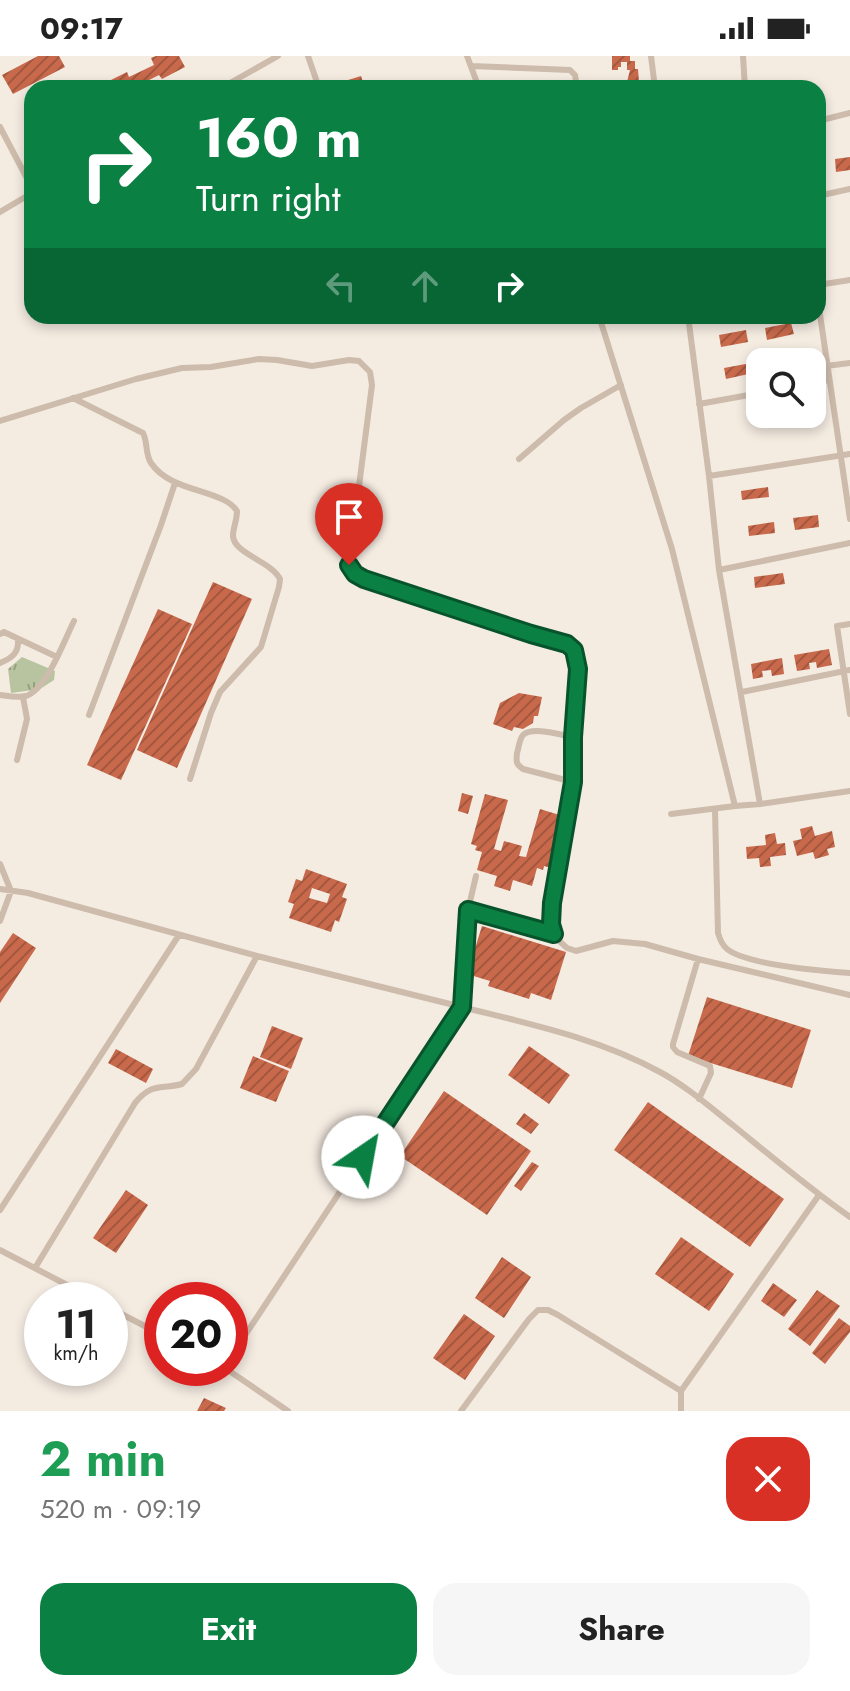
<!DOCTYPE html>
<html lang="en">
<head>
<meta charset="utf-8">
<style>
	body { margin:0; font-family:Jost,sans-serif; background:#f6f6f6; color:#222; height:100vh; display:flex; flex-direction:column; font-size:30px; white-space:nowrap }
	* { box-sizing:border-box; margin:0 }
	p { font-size:26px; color:#767676 }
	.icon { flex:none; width:44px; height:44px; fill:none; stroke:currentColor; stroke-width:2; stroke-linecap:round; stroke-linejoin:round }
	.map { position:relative; height:1355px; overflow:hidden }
	.drawer { display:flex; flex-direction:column; background:#fff; flex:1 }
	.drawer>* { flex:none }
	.banner { position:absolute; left:24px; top:24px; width:802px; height:244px; border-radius:24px; box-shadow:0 4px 12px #0003; background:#0b8043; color:#fff; overflow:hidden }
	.controls { position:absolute; left:746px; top:292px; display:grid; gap:16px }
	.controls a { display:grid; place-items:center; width:80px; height:80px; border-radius:16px; background:#fff; box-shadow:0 4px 12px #0003; font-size:40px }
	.speed { position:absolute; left:24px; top:1226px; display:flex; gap:16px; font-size:40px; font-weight:700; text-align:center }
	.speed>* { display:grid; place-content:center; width:104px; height:104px; border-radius:50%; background:#fff; box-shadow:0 4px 12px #0003; line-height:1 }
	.speed small { font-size:20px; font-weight:400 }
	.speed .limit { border:12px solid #d22; background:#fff; color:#111 }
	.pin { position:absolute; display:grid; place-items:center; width:68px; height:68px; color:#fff; margin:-82px -34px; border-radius:50% 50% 50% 0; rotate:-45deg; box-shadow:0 0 8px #0007 }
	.pin .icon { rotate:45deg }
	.me { position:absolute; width:88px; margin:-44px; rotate:33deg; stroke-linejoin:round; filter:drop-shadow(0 0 6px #0008) }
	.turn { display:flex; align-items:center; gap:28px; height:168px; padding:0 40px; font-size:36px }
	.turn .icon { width:104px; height:104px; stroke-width:2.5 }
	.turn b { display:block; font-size:56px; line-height:68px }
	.lanes { display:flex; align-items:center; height:76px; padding:0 40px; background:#0003; justify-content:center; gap:40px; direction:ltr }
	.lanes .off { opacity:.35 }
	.round { display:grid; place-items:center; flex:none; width:84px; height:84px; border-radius:24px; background:#f6f6f6 }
	.headline { display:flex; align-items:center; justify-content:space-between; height:136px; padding:0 40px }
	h1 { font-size:48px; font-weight:700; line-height:60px; color:#1e9e55 }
	.action { display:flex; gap:16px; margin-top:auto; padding:16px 40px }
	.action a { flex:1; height:92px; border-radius:24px; background:#0b8043; color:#fff; font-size:32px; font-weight:700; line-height:92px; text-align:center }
	.action a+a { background:#f6f6f6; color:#222 }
	.status { display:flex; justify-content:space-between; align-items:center; height:56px; padding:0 40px; background:#fff; direction:ltr }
	.status svg { height:22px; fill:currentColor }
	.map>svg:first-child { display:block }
	.grass { fill:url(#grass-tufts) }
	.building { fill:url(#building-hatch); fill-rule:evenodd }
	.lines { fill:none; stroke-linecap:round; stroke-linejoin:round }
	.lane { stroke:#cdbbac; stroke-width:6 }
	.route-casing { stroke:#07532c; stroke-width:20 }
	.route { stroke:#0b8043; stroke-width:14 }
</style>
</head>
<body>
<div class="status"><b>09:17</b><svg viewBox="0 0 49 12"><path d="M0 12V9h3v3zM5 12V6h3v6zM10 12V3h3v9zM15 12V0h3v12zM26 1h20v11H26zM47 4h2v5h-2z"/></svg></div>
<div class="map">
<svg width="850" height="1355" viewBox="0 0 850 1355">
	<defs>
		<pattern id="grass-tufts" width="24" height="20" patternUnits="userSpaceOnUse" patternTransform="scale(2)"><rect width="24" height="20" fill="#b8c4a0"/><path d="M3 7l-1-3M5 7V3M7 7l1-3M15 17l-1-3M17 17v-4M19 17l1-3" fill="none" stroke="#97a083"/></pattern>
		<pattern id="building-hatch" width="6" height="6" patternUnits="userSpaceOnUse" patternTransform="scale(2)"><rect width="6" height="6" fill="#c8694b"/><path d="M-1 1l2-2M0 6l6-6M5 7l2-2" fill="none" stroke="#a4573f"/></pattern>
	</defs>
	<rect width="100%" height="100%" fill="#f4ebe1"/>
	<path class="grass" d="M22 601 55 615 54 624 40 633 11 637 8 613Z"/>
	<path class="building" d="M38 0H59L65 11 13 38 2 19Z
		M156 0H179L185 11 162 23 159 19 133 32H105L103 28 127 16 129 21 154 9 151 2Z
		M612 0H630V5H635V13H638L639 26H627L630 14H627V6H621V11H618V14H612Z
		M361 20 365 32H347L345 25Z
		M850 101V114L836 116 835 103Z
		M791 267 794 278 767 284 765 272Z
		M746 274 748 286 721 291 719 279Z
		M751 307 753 317 726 323 724 312Z
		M768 431 769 441 742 444 741 435Z
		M818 459 819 471 795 474 793 462Z
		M774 466 775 477 749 480 748 470Z
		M783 517 785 528 755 532 754 521Z
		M213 526 252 543 177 712 137 694Z
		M158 553 192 568 121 724 87 709Z
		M829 593 832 609 817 612 816 606 809 607 810 613 797 615 794 599Z
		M782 602 784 618 772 620 771 614 762 615 763 621 753 623 751 608Z
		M519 637 542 641 538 660H534L533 667 523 673 514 671 512 675 493 668 500 647Z
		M462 737 473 740 468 758 458 755Z
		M485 738 508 744 494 793 501 795 504 785 522 790 519 800 526 801 540 753 566 761 551 812 544 810 543 814 537 812 532 830 513 824 510 835 494 830 497 820 477 814 482 796 475 794 477 790 471 788Z
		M812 770 815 780 832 775 835 791 827 793 829 799 815 803 813 796 797 800 793 785 802 783 800 773Z
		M775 777 777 788 785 787 786 799 770 801 771 810 760 811 759 802 747 803 746 791 766 789 765 779Z
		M306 813 347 828 342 841 347 843 339 866 335 864 331 876 289 862 294 848 288 846 296 823 302 825ZM312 832 330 838 327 847 309 842Z
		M482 870 566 896 551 944 531 937 529 943 488 930 490 925 467 918Z
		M13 877 36 892 0 947V896Z
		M707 941 811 974 792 1032 688 1000Z
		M272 970 303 982 291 1013 260 1001Z
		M529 990 570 1019 549 1048 508 1019Z
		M116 993 153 1013 146 1027 108 1007Z
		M253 1000 289 1015 276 1046 240 1032Z
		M444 1035 531 1095 487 1159 400 1100Z
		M648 1046 784 1143 750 1191 614 1094Z
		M524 1057 539 1068 531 1078 516 1068Z
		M532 1106 539 1110 521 1135 514 1130Z
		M126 1134 148 1149 116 1197 93 1182Z
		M681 1181 734 1218 709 1255 655 1218Z
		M502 1201 531 1221 504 1262 475 1242Z
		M773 1227 797 1244 784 1261 761 1245Z
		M817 1234 840 1250 810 1290 788 1273Z
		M464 1258 495 1280 465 1324 433 1302Z
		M839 1262 850 1270V1276L825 1308 812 1297Z
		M204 1342 226 1352 224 1355H197Z"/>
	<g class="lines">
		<path class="lane" d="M308 0 319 32
			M467 0 479 32
			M651 0 655 32
			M743 0 745 32
			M471 10 570 14 575 19 577 32
			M221 32 278 0
			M818 65 850 57
			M0 71 32 132
			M818 140 850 133
			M0 156 32 137
			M818 229 850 224
			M818 245 850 463
			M599 260 672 493 735 750 760 748
			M688 260 709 420 719 514 760 748 850 735
			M688 262 700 260
			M826 310 850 307
			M812 327 828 324
			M73 342 143 377C148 387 145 398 151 407 171 437 223 433 237 455 237 464 233 472 233 480 234 498 271 505 280 523L279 531 261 591 220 636 211 657 190 723
			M699 348 760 337
			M0 365 136 323 182 312 211 311 259 303 277 304 312 310 349 304 359 305 370 316 372 329 350 500V513L355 518 364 523 531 578 567 588 574 594 578 613 573 681V726L552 847 551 868 558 884 567 892 576 895 613 885 645 888 698 903 850 939
			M519 403 564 364 581 352 621 329
			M709 420 850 398
			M719 514 850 487
			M850 568 837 570 850 658
			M0 578 4 576 57 601
			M0 607C12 602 19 597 18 583
			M742 636 850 614
			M0 639C8 640 18 642 26 640 47 633 64 585 74 565
			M89 659 161 469 175 427
			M573 681C561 679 532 670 523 679 519 684 519 691 517 697 516 706 516 708 523 713L573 726
			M17 704 27 663 23 641
			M715 754 718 877C720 884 722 889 727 893 747 909 823 915 850 917
			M671 758 735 750
			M0 808 11 835 0 865
			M0 833 28 837 257 900
			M468 854 553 878
			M698 903 673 988V991L677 996 710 1010 711 1017 699 1043
			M0 1154 179 879
			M0 1194 96 1244
			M35 1212 135 1047C152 1026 160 1034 182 1028L196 1013 257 900 462 951 468 854 476 820
			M110 1252 162 1279
			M230 1302 462 951C529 968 598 982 660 1016 686 1030 710 1051 734 1070 772 1101 810 1133 850 1161
			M225 1312 288 1355
			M461 1355 529 1263 538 1254H548L558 1259 681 1335
			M681 1355V1335L819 1139"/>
	</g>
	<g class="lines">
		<defs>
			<path id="route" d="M349 509 355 518 364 523 531 578 567 588 574 594 578 613 573 681V726L552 847 551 868 554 878 468 854 462 951 363 1101"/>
		</defs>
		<use href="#route" class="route-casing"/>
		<use href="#route" class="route"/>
	</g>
</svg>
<div class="controls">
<a><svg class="icon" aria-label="search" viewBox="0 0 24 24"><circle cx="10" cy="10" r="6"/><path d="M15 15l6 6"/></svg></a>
</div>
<div class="speed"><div>11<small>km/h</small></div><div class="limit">20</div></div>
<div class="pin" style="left:349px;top:509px;background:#d93025"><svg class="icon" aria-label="arrive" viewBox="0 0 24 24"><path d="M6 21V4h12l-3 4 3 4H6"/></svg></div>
<svg class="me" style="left:363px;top:1101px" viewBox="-20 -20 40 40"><circle r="19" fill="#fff"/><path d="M0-13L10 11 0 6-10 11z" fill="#0b8043"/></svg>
<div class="banner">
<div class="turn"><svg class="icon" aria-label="right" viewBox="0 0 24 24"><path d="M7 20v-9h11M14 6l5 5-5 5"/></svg><div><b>160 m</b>Turn right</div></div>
<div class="lanes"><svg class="icon off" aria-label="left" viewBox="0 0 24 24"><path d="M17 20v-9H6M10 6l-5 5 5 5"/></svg><svg class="icon off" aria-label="ahead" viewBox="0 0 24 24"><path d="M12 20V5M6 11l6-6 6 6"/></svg><svg class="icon" aria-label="right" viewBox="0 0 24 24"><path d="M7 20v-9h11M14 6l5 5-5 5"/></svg></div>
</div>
</div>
<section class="drawer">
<div class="headline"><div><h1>2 min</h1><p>520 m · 09:19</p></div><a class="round" style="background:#d93025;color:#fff"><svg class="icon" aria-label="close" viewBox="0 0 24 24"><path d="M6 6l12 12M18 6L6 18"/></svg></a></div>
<div class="action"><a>Exit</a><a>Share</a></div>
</section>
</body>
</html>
